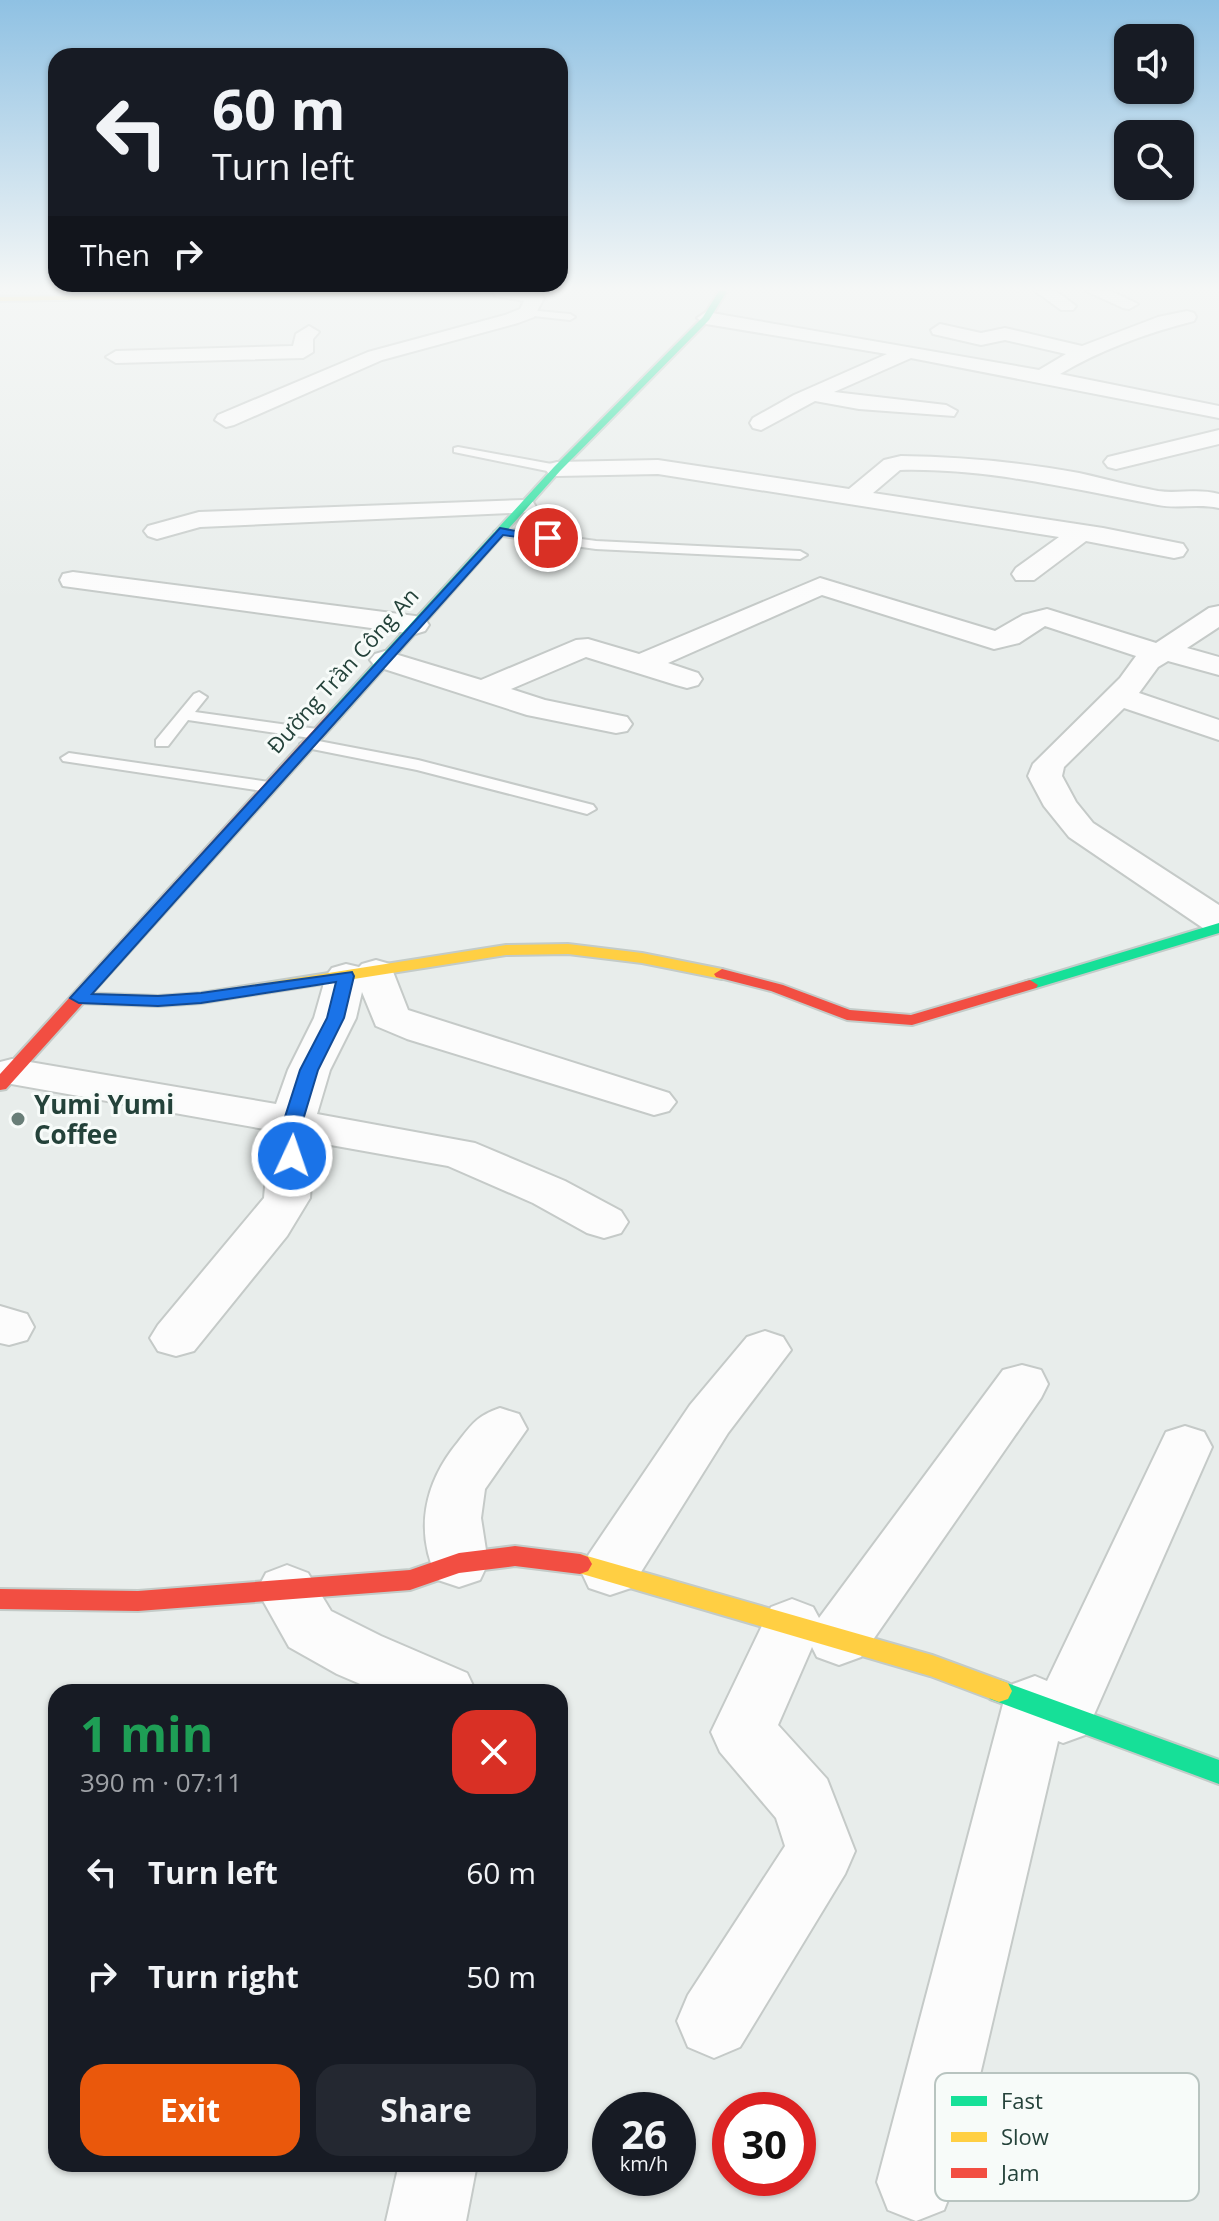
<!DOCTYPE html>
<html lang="en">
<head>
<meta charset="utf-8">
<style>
	body { margin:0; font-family:"Open Sans",sans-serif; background:#242831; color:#f1f3f6; height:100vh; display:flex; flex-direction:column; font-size:30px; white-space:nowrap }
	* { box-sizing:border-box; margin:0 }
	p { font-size:26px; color:#9ea1a6 }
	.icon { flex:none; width:44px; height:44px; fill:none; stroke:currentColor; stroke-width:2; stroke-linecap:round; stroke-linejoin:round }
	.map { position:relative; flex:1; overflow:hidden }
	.side { position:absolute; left:48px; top:1684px; width:520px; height:488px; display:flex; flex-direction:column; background:#171b24; border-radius:24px; box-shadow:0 2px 6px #0004 }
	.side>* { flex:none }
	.top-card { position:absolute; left:48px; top:48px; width:520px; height:244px; border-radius:24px; box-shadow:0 2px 6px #0004; background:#171b24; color:#f1f3f6; overflow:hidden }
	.fabs { position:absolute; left:1114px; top:24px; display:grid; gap:16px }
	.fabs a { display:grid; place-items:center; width:80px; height:80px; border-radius:16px; background:#171b24; box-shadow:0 2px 6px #0004; font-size:40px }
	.speed { position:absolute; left:592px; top:2092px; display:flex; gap:16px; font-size:40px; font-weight:700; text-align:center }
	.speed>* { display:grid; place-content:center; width:104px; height:104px; border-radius:50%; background:#171b24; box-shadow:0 2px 6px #0004; line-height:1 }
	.speed small { font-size:20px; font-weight:400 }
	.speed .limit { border:12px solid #d22; background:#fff; color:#111 }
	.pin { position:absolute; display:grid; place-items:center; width:68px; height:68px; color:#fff; margin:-34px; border:4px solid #fff; border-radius:50%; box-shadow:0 2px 8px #0007 }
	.me { position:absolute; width:88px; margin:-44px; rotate:3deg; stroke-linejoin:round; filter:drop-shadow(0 0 6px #0008) }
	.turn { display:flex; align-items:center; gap:28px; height:168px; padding:0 32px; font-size:36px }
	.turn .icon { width:104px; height:104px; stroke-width:2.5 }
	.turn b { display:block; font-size:56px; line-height:68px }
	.then { display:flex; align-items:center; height:76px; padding:0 32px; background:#0003; gap:16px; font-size:30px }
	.round { display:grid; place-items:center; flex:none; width:84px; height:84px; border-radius:24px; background:#242831 }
	.head { display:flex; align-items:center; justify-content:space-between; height:136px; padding:0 32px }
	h1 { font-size:48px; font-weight:700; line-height:60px; color:#1e9e55 }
	.action { display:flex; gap:16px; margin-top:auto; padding:16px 32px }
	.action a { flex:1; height:92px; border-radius:24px; background:#ea580c; color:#fff; font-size:32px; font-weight:700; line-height:92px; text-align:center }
	.action a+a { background:#242831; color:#f1f3f6 }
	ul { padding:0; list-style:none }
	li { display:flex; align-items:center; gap:24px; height:104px; padding:0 32px }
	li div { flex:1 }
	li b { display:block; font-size:30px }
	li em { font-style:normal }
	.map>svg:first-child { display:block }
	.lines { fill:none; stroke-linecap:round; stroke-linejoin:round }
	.lane-casing { stroke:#c5cac8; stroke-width:4 }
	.street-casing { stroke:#c5cac8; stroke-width:4 }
	.fast-casing { stroke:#c3cbc8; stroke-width:4 }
	.slow-casing { stroke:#c3cbc8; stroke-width:4 }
	.jam-casing { stroke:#c3cbc8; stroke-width:4 }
	.lane { fill:#fcfcfc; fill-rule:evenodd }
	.street { fill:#fcfcfc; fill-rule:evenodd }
	.fast { fill:#16e098; fill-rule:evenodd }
	.slow { fill:#ffcf43; fill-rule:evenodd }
	.jam { fill:#f24e42; fill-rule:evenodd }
	.route { fill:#1a73e8; stroke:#114b97; stroke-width:2 }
	.poi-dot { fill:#697e78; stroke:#f7fbf9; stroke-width:3 }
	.labels { text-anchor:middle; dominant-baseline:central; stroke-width:6; stroke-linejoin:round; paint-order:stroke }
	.far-street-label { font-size:22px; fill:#24423a; stroke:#f7fbf9 }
	.poi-label { font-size:26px; font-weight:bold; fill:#24423a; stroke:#f7fbf9; text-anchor:start }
	.key { fill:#f7fbf9; stroke:#b8c4c0; stroke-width:2 }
	.key-label { font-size:22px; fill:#24423a }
</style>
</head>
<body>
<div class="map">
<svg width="1219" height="2221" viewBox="0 0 1219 2221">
	<rect width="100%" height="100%" fill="#e8edeb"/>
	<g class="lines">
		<defs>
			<path id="lane" d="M527 310 570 314 575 317 570 320 524 315Z
				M458 447 557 465 563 469 557 473 454 452V448Z
				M500 528 596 541 800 551 807 555 800 559 596 549 496 535 494 532Z
				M199 692 207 697 195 712 317 729 325 734 317 739 188 720 168 746H156V740L194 694Z
				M308 739 418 760 593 805 596 809 587 814 417 770 302 747 300 744Z
				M69 753 269 782 277 787 269 792 63 761 61 758Z"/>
			<path id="street" d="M493 291 541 294 544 298 534 317 518 323 382 360 234 425 226 427 215 420 218 415 368 352 505 315 520 309 524 301 495 296Z
				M1035 291H1056L1076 306 1073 310H1061Z
				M1086 291H1111L1138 304 1129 309 1123 308Z
				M1187 311 1194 313 1196 317 1194 321C1147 333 1102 349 1060 374L1219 406V418L911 358 834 392 946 405 957 411 954 416 859 409 815 401 761 430 753 428 750 423 753 418 794 395 887 354 706 324 697 318 706 312 1039 370 1066 354 1005 340 981 345 933 334 931 330 940 324 981 333 1005 328 1082 346 1158 317Z
				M309 326 319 332 313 339V352L303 358 116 363 106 357 116 351 293 346 296 334Z
				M1219 430V444L1116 469 1108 467 1104 462 1108 457Z
				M901 456C960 457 1021 462 1079 473 1106 479 1131 486 1158 491 1178 494 1198 488 1219 494V508C1198 503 1178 509 1158 505 1072 489 988 468 900 470L873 493 1103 528 1183 544 1187 550 1183 556 1174 558 1086 541 1034 580H1016L1012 574 1016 568 1059 537 658 474 557 476 549 474 545 469 549 464 557 462 658 460 849 489 884 460Z
				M524 500 533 502 536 507 533 512 200 527 157 539 148 536 144 531 148 526 199 512Z
				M73 572 415 616 425 619 429 625 425 631 415 634 63 586 60 580 63 574Z
				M820 578 995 631 1023 615 1047 609 1156 643 1209 608 1219 606V627L1187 648 1219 657V675L1168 661 1158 667 1139 693 1219 720V740L1124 708 1064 767 1062 776 1076 802 1093 823 1219 905V933L1206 930 1069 837 1044 806 1028 776 1033 764 1120 678 1136 656 1045 626 1019 643 994 649 822 595 668 663 698 673 702 679 698 685 687 688 676 685 586 657 511 689 545 700 627 717 632 724 627 731 616 733 527 715 375 666 370 660 375 654 385 651 481 680 576 640 588 639 639 654Z
				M376 960 390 964 408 1010 669 1093 676 1102 669 1111 654 1115 407 1039 376 1026 362 992 356 1018 330 1070 317 1114 475 1143 565 1181 621 1211 628 1222 621 1233 604 1238 587 1233 533 1203 448 1166 314 1142 310 1198 287 1236 194 1351 176 1356 158 1351 150 1338 158 1325 264 1198 270 1130 0 1082V1062L12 1059 276 1104 288 1070 314 1018 326 976 332 968 346 964 359 967 362 964Z
				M0 1306 27 1314 34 1327 27 1340 9 1345 0 1343Z
				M765 1331 783 1337 791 1350 728 1433 631 1588 610 1595 589 1588 581 1571 589 1554 690 1405 747 1337Z
				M1022 1365 1041 1370 1048 1384 1041 1398 861 1657 839 1665 817 1657 812 1647 778 1725 827 1779 855 1851 845 1874 740 2047 714 2058 688 2047 677 2021 688 1995 785 1846 776 1818 720 1752 711 1732 771 1607 792 1599 813 1607 819 1618 1003 1370Z
				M500 1408 519 1414 527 1429 485 1489 481 1518 488 1563 480 1580 459 1587 438 1580C414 1532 424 1483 458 1442 472 1424 477 1416 500 1408Z
				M1185 1426 1204 1432 1212 1447 1085 1735 1063 1743 1058 1741 955 2182 944 2210 916 2221 888 2210 877 2182 1003 1704 1013 1684 1035 1676 1047 1681 1166 1432Z
				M287 1565 308 1573 331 1611 381 1636 467 1673 476 1692H379L337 1674 289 1647 257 1590 266 1573Z
				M399 2164H477L466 2221H386Z"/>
			<path id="fast" d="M719 291H727L709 320 560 471 339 719H329V713L554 467 703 317Z
				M1219 923V933L1036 988H1024L1022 985 1024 982Z
				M999 1680 1219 1760V1784L990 1699 986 1691 990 1683Z"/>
			<path id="slow" d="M394 291H541L0 301V297Z
				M568 944 642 953 722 969 730 974 722 979 642 963 568 954 506 955 201 1003 158 1006 79 1003 71 998 79 993 158 996 201 993 506 945Z
				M580 1554 932 1655 1008 1683 1012 1691 1008 1699 999 1702 930 1676 572 1571 568 1564 572 1557Z"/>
			<path id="jam" d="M334 712 340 716 339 719 6 1089 0 1090V1074L329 713Z
				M722 969 783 985 850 1010 911 1015 1030 980 1038 985 1036 988 912 1025 847 1020 771 991 716 977 714 974Z
				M515 1546 580 1554 588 1557 592 1564 588 1571 580 1574 515 1566 459 1573 410 1590 138 1611 0 1609V1589L138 1591 410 1570 459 1553Z"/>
		</defs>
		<use href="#lane" class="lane-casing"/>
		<use href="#street" class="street-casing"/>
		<use href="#fast" class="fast-casing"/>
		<use href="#slow" class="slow-casing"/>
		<use href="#jam" class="jam-casing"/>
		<use href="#lane" class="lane"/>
		<use href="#street" class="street"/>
		<use href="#fast" class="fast"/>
		<use href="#slow" class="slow"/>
		<use href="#jam" class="jam"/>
	</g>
	<linearGradient id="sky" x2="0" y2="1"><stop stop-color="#8fc1e3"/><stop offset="0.48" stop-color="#f5f7f6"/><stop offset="1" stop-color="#f5f7f6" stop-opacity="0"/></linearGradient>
	<rect width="1219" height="602" fill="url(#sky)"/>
	<path class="route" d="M500 528 553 538 548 541 503 535 92 994 158 996 201 993 352 972 354 976 344 1018 318 1070 303 1120 302 1156 292 1162 286 1160 283 1156 284 1120 300 1070 327 1018 336 982 201 1003 158 1006 79 1003 70 998Z"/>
	<circle class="poi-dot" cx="18" cy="1119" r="8"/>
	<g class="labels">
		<g class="far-street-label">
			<text transform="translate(342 670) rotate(-48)">Đường Trần Công An</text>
		</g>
		<g class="poi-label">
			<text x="34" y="1104">Yumi Yumi<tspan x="34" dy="30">Coffee</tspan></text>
		</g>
	</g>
	<rect x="935" y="2073" width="264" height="128" rx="12" class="key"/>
	<rect x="951" y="2096" width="36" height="10" fill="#16e098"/>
	<rect x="951" y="2132" width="36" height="10" fill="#ffcf43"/>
	<rect x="951" y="2168" width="36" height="10" fill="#f24e42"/>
	<g class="key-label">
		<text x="1001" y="2109">Fast</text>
		<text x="1001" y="2145">Slow</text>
		<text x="1001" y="2181">Jam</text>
	</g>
</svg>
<div class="fabs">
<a><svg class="icon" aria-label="sound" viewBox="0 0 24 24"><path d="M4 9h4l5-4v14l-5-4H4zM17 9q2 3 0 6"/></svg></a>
<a><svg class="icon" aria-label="search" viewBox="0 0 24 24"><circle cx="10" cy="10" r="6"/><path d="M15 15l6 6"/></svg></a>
</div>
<div class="speed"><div>26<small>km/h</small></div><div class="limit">30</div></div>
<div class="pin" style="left:548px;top:538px;background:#d93025"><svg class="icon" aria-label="arrive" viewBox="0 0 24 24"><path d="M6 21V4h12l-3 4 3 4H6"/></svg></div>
<svg class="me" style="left:292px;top:1156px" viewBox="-20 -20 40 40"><circle r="17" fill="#1a73e8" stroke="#fff" stroke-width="3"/><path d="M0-11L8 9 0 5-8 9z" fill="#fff"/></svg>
<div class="top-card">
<div class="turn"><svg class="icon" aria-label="left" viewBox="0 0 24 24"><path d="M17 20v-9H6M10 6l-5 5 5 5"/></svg><div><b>60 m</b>Turn left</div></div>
<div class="then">Then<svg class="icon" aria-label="right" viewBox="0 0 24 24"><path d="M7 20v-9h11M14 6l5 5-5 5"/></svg></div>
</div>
<section class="side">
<div class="head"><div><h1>1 min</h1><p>390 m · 07:11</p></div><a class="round" style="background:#d93025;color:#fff"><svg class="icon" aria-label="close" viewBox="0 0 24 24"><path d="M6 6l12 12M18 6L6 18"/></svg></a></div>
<ul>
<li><svg class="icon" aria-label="left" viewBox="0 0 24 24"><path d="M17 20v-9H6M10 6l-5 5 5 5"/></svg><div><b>Turn left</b></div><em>60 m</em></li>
<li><svg class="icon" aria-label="right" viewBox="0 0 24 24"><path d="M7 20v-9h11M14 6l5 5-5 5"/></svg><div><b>Turn right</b></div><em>50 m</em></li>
</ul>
<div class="action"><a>Exit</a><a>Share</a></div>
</section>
</div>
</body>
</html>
